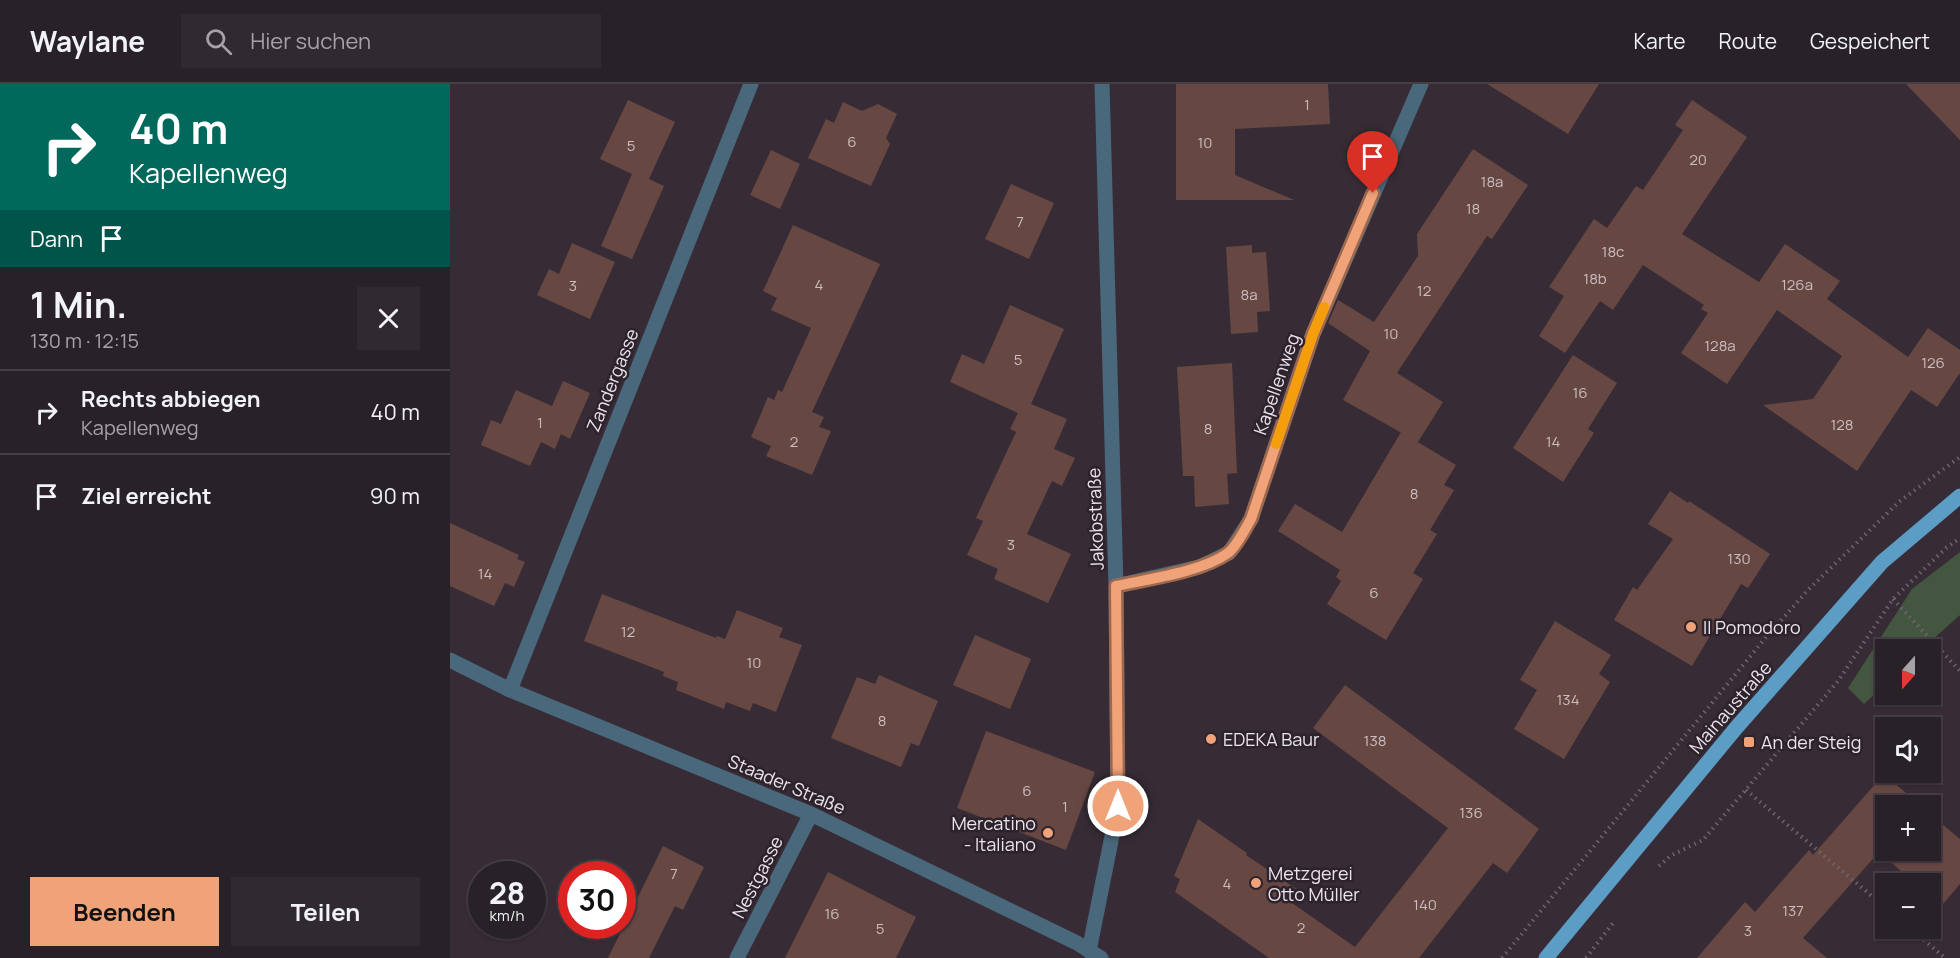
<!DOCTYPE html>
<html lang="de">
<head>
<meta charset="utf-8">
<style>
	body { margin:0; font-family:Manrope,sans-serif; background:#312930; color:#f1f3f6; height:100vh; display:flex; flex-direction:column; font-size:22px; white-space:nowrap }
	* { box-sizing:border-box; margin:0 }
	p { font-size:20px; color:#a5a3a8 }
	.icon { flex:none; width:33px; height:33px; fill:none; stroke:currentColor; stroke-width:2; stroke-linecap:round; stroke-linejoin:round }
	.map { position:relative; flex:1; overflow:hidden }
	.panel { display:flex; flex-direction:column; background:#292128; width:450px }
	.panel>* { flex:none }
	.top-card { background:#00695c; color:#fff; overflow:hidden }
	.needle { width:39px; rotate:201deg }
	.tools { position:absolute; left:1425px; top:555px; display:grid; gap:12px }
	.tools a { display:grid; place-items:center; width:66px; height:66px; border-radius:0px; background:#292128; box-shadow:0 2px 4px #0004,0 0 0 2px #453e45; font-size:30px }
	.speed { position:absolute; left:18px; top:777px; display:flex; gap:12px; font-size:30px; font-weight:700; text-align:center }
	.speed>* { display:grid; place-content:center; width:78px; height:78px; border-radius:50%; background:#292128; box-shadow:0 2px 4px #0004,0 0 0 2px #453e45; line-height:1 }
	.speed small { font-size:15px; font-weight:400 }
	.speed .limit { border:9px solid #d22; background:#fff; color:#111 }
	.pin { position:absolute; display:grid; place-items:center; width:51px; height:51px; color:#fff; margin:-62px -26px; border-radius:50% 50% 50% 0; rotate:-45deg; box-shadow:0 0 6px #0007 }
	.pin .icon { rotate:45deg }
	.me { position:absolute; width:66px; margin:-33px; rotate:0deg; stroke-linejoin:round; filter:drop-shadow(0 0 4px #0008) }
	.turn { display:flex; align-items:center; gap:21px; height:126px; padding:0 30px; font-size:27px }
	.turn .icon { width:78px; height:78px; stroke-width:2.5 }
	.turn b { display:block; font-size:42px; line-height:51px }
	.then { display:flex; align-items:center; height:57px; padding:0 30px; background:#0003; gap:12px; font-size:22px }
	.round { display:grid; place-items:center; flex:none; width:63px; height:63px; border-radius:0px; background:#312930 }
	.summary { display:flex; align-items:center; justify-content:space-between; height:102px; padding:0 30px }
	h1 { font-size:36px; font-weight:700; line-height:45px }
	.primary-button { display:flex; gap:12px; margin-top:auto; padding:12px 30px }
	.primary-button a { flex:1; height:69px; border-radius:0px; background:#f0a279; color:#111; font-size:24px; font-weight:700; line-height:69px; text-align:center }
	.primary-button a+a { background:#312930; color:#f1f3f6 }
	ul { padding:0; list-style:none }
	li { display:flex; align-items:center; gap:18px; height:84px; padding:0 30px; border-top:2px solid #453e45 }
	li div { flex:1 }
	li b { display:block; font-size:22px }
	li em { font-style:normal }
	header { display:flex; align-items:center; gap:36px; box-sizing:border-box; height:84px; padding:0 30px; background:#292128; border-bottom:2px solid #453e45 }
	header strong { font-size:28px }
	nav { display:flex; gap:33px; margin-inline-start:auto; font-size:21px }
	.search { width:420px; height:54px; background:#312930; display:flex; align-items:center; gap:15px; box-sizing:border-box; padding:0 21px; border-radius:0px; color:#a5a3a8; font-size:22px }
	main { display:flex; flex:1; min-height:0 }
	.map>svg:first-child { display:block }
	.green { fill:#43563f }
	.building { fill:#674742 }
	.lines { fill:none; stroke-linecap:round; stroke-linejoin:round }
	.path { stroke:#6e646d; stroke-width:4; stroke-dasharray:1.5 4.5; stroke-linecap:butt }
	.street { stroke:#49687b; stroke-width:15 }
	.primary { stroke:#5c9dc5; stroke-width:15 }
	.route-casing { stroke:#9c694f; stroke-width:15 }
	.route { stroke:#f0a279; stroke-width:10 }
	.slow { stroke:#f59e0b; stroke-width:10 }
	.poi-dot { fill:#f0a279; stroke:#2d232c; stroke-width:2 }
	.labels { text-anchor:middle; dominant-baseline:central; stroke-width:5; stroke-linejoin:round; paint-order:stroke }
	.number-label { font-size:15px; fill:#cabdc0 }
	.street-label { font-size:18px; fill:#ebe4ea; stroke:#2d232c }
	.poi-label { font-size:18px; fill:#ebe4ea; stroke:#2d232c; text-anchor:start }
</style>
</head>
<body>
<header>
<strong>Waylane</strong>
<div class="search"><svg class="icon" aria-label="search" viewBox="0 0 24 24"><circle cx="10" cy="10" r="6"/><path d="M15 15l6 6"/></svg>Hier suchen</div>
<nav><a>Karte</a><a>Route</a><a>Gespeichert</a></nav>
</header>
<main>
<section class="panel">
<div class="top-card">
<div class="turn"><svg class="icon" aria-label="right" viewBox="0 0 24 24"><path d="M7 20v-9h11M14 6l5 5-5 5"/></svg><div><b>40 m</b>Kapellenweg</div></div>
<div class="then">Dann<svg class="icon" aria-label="arrive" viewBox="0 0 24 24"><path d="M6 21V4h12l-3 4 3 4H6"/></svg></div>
</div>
<div class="summary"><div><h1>1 Min.</h1><p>130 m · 12:15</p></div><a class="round"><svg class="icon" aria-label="close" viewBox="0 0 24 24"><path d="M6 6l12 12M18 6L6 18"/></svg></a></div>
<ul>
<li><svg class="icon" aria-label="right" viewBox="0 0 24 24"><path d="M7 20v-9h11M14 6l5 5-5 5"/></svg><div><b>Rechts abbiegen</b><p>Kapellenweg</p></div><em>40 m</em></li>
<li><svg class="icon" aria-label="arrive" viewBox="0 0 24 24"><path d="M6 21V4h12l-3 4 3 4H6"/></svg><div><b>Ziel erreicht</b></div><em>90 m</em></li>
</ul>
<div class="primary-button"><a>Beenden</a><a>Teilen</a></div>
</section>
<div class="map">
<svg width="1510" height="874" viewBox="0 0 1510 874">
	<rect width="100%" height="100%" fill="#372c36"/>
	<path class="green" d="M1510 468V531L1472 565 1436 566 1435 600 1414 620 1398 604 1462 505Z"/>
	<path class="building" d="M726 0H878L880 40 785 45V91L844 116H726Z
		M1037 0H1149L1118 50Z
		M1456 0H1510V56Z
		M178 16 225 38 199 95 214 102 182 175 151 162 182 90 150 75Z
		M1242 16 1297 53 1232 150 1309 198 1335 160 1390 197 1377 215 1458 273 1478 244 1510 266V289L1487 323 1461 306 1407 387 1313 321 1363 315 1392 272 1327 226 1277 300 1231 269 1258 229 1251 225 1254 221 1193 181 1163 226 1150 217 1115 269 1089 252 1114 212 1099 203 1144 135 1157 144 1186 102 1193 106 1233 46 1225 41Z
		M393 18 412 27 428 20 447 30 436 54 440 60 421 102 358 74 376 35 384 39Z
		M1023 65 1078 101 1042 155 1037 152 947 289 993 318 968 358 893 316 920 267 878 239 888 216 924 238 968 172 967 150Z
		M321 66 350 80 330 125 300 111Z
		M561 100 604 119 579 175 535 155Z
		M343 141 430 180 362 328 374 333 369 343 381 347 362 391 316 372 321 362 301 353 318 313 324 316 328 306 332 308 361 244 321 226 327 214 313 207Z
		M122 159 165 178 140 235 87 211 99 185 109 190Z
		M802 161V169L816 168 820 227 807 228 808 248 781 250 776 163Z
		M560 221 614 245 581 320 617 335 604 365 625 374 612 402 602 397 577 450 621 470 598 519 544 495 548 485 517 471 533 437 526 434 566 348 560 345 568 329 500 298 512 270 534 280Z
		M1123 271 1167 299 1138 345 1144 349 1113 398 1063 364Z
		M782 279 787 389 777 390 779 420 745 423 744 392H733L727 283Z
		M113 297 140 309 120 355 111 350 105 365 91 358 80 382 31 361 41 336 51 340 66 306 102 322Z
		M951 348 1006 381 994 401 1004 406 980 446 987 450 963 489 973 495 936 556 877 520 891 497 886 493 890 486 828 447 845 420 892 448Z
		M1220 407 1238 419 1239 417 1320 470 1298 504 1291 500 1242 582 1164 536 1183 503 1187 506 1223 455 1198 440Z
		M0 439 69 471 67 475 75 478 64 503 55 499 44 522 0 502Z
		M152 510 266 554 267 552 275 555 287 526 333 544 329 553 352 561 326 628 303 619 300 627 276 618 274 625 226 606 228 598 213 592 214 588 134 557Z
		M1105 537 1161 571 1149 590 1160 598 1114 675 1064 645 1087 606 1070 596Z
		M525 551 581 575 560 625 503 601Z
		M429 591 488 617 469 662 461 659 451 683 381 654 407 593 425 600Z
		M895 601 1089 745 1057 789 1043 779 969 874H819L725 808 730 795 724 792 748 735 797 769 796 771 848 806 842 819 905 863 998 744 863 644Z
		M536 647 645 688 616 766 507 724Z
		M1434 690 1471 722H1436V766H1480V730L1510 755V800L1492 821 1480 812V800H1466L1429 768 1353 854 1377 874H1247L1295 818 1305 828 1359 766 1363 771Z
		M213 762 254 783 233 826 225 822 199 874H158Z
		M378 788 466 833 446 874H335Z"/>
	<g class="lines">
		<path class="path" d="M1443 515 1510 587
			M1296 706 1436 824
			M1209 782 1220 772 1253 756 1388 597 1443 515 1496 464 1510 454
			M1460 844 1495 874
			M1052 874 1317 552 1358 506 1450 417 1510 373
			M1136 874 1163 839"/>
		<path class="street" d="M666 502 749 483 779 469 801 435 863 250 971 0
			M0 576 60 606 361 730 627 859 651 874
			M60 606 301 0
			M639 867 668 722 666 502 652 0
			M287 874 361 730"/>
		<path class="primary" d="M1096 874 1286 644 1432 478 1510 412"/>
	</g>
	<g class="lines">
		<defs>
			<path id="route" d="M668 722 666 502C698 495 752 488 778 469 787 462 795 445 801 435L863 250 923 109"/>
		</defs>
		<use href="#route" class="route-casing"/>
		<use href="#route" class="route"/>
		<path class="slow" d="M826 360 863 250 874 223"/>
	</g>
	<g class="poi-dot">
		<circle cx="1241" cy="543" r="6"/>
		<circle cx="761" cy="655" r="6"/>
		<rect x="1293" y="652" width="12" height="12" rx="3"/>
		<circle cx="598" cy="749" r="6"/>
		<circle cx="806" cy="799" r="6"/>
	</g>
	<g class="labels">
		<g class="number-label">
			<text x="857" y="20">1</text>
			<text x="402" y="57">6</text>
			<text x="755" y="58">10</text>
			<text x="181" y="61">5</text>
			<text x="1248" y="75">20</text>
			<text x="1042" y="97">18a</text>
			<text x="1023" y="124">18</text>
			<text x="570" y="137">7</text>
			<text x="1163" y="167">18c</text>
			<text x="1145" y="194">18b</text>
			<text x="369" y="200">4</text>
			<text x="1347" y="200">126a</text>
			<text x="123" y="201">3</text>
			<text x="974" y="206">12</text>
			<text x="799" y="210">8a</text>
			<text x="941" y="249">10</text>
			<text x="1270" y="261">128a</text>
			<text x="568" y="275">5</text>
			<text x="1483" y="278">126</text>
			<text x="1130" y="308">16</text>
			<text x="90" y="338">1</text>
			<text x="1392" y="340">128</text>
			<text x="758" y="344">8</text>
			<text x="344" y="357">2</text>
			<text x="1103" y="357">14</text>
			<text x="964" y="409">8</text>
			<text x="561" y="460">3</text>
			<text x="1289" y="474">130</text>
			<text x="35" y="489">14</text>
			<text x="924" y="508">6</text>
			<text x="178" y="547">12</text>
			<text x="304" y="578">10</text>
			<text x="1118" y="615">134</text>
			<text x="432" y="636">8</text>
			<text x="925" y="656">138</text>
			<text x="577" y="706">6</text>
			<text x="615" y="722">1</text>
			<text x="1021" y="728">136</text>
			<text x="224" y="789">7</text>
			<text x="777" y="799">4</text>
			<text x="975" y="820">140</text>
			<text x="1343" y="826">137</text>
			<text x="382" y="829">16</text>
			<text x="851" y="843">2</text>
			<text x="430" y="844">5</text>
			<text x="1298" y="846">3</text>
		</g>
		<g class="street-label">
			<text transform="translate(162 296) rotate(-68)">Zandergasse</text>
			<text transform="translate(826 300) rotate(-71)">Kapellenweg</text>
			<text transform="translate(645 435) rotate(-92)">Jakobstraße</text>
			<text transform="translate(1280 623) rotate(-49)">Mainaustraße</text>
			<text transform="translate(337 700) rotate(23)">Staader Straße</text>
			<text transform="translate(307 793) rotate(-63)">Nestgasse</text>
		</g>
		<g class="poi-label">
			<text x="1253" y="543">Il Pomodoro</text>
			<text x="773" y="655">EDEKA Baur</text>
			<text x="1311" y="658">An der Steig</text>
			<text x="586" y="739" text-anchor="end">Mercatino<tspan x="586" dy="21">- Italiano</tspan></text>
			<text x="818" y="789">Metzgerei<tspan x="818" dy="21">Otto Müller</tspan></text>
		</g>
	</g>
</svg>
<div class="tools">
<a><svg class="needle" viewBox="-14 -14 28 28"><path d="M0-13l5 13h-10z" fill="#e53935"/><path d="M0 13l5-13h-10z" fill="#a5a3a8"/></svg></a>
<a><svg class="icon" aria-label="sound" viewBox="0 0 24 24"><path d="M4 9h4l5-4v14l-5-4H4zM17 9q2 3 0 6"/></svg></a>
<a>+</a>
<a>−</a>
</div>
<div class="speed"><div>28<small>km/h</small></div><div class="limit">30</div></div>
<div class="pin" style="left:923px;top:109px;background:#d93025"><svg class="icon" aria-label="arrive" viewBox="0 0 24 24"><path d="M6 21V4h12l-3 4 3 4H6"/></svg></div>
<svg class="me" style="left:668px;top:722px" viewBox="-20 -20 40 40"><circle r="17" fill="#f0a279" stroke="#fff" stroke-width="3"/><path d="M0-11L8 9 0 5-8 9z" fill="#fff"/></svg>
</div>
</main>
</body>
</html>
